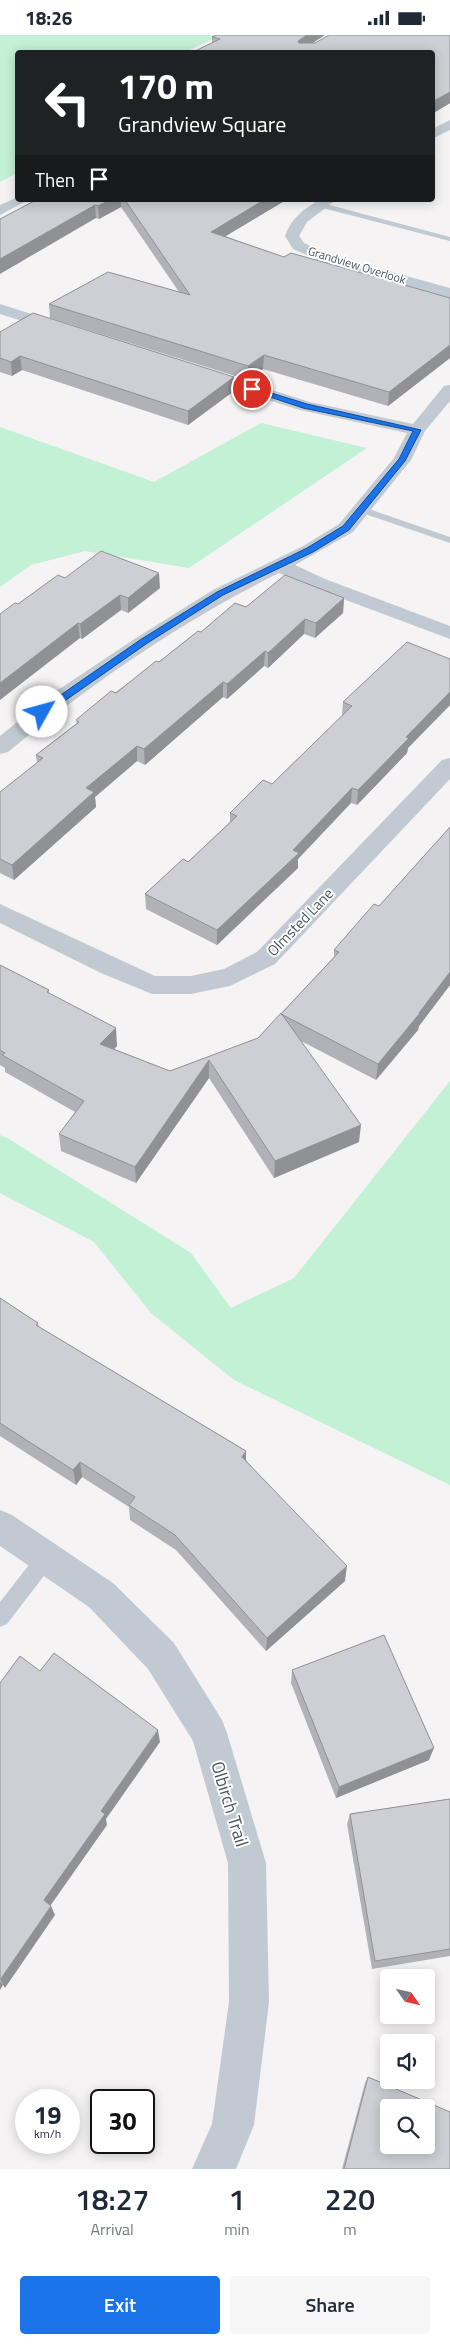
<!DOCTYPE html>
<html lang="en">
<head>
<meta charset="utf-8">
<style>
	body { margin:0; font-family:"Titillium Web",sans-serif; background:#f6f6f7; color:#1f2937; height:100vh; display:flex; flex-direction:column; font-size:19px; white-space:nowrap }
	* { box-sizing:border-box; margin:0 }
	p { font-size:16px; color:#747a83 }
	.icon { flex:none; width:28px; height:28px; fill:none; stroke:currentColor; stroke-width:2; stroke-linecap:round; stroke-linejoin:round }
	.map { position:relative; height:2134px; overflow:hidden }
	.panel { display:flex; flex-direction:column; background:#fff; flex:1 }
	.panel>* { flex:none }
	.banner { position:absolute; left:15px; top:15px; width:420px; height:152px; border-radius:5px; box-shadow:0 2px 12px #0003; background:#202124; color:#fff; overflow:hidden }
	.needle { width:32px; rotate:124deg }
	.fabs { position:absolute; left:380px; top:1934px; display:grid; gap:10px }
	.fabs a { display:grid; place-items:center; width:55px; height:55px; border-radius:5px; background:#fff; box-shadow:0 2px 12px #0003; font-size:25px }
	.speed { position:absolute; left:15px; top:2054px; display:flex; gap:10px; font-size:25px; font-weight:700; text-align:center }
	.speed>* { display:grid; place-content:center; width:65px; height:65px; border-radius:50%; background:#fff; box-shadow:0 2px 12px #0003; line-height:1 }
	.speed small { font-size:12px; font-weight:400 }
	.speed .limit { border:2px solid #111; border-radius:8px; background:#fff; color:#111 }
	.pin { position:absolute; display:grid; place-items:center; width:42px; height:42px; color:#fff; margin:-21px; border:2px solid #fff; border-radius:50%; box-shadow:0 1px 5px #0007 }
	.me { position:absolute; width:55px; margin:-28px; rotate:52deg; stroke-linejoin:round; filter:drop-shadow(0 0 4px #0008) }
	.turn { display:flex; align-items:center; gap:18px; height:105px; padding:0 20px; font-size:22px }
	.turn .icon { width:65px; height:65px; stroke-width:2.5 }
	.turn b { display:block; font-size:35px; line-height:42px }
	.then { display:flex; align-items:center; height:48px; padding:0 20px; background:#0003; gap:10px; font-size:19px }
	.eta { display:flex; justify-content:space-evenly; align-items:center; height:85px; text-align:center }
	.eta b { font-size:30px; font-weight:600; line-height:35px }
	.cta { display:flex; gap:10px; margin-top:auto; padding:10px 20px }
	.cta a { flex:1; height:58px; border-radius:5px; background:#1a73e8; color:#fff; font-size:20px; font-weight:600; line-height:58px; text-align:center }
	.cta a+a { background:#f6f6f7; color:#1f2937 }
	.status { display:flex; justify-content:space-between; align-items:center; height:35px; padding:0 25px; background:#fff; direction:ltr }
	.status svg { height:14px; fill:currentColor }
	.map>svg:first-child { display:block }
	.green { fill:#c3f1d5 }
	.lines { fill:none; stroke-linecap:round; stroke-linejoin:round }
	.service { fill:#c1cad2; fill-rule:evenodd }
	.minor { fill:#c1cad2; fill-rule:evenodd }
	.wall { fill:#b0b2b7 }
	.shaded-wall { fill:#909195 }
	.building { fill:#cdcfd5; stroke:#909195; fill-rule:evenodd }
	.route { fill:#1a73e8; stroke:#114b97 }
	.labels { text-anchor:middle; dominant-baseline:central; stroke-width:4; stroke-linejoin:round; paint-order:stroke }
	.far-street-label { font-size:12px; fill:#4a5661; stroke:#fff }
	.street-label { font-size:15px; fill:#4a5661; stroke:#fff }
	.near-street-label { font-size:18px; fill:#4a5661; stroke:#fff }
</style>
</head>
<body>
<div class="status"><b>18:26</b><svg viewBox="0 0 49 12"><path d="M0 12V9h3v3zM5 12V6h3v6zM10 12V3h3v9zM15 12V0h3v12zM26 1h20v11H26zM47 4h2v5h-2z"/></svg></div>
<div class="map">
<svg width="450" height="2134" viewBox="0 0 450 2134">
	<rect width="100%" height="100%" fill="#f5f3f3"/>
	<path class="green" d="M0 0H222L185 17 18 18 17 138 0 147Z
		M261 388 367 413 189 533 85 516 31 530 0 552V392L154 447Z
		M450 1046V1450L234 1345 151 1278 94 1207 0 1158V1100L9 1104 191 1218 231 1273 294 1243Z"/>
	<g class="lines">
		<path class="service" d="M322 168 450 202V206L319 172 318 170Z
			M363 472 450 502V508L359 477V473Z
			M46 1514 53 1517 55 1523 53 1529 7 1589 0 1592V1567L39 1517Z"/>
		<path class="minor" d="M450 85V95L432 104V94Z
			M18 162V165H28L0 180V170Z
			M319 165H336L307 187 299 201 304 208 330 220 450 253V263L320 226 293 214 285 201C291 183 304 174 319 165Z
			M0 269 69 291 71 294 63 299 0 279Z
			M199 332 310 367 413 389 444 351 450 350V366L425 396 411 425 353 497 295 530 325 544 450 591V604L311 552 279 538C182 586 92 648 8 717L0 719V701L49 661 136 603 213 555 303 511 339 489 394 423 407 398 300 375 193 341 191 337 193 333Z
			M450 723V744L275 929 230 951 191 959H152L101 938 0 888V869L155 941H191L224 934 257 917 442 725Z
			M0 1475 12 1480 113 1548 174 1608 222 1685 227 1698 266 1828 269 1967 254 2090 236 2134H192L212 2089 229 1967 228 1828 193 1706 148 1634 89 1572 0 1511Z"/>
	</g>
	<path class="wall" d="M217 0H325L312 8 450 0V68L432 79 212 8V2Z
		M36 165H286L225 201 284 222 450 263V323L388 371 263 334 248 345 50 283 49 269 179 257 121 172 99 184Z
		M0 297 234 342V356L188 390 22 335 12 341 0 337Z
		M65 543 160 553 128 578 121 575 82 604 18 569Z
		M344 563 343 578 315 603 304 599 268 633 264 631 227 664 223 662 145 730 137 726 95 762 96 772 14 845 0 838V757L37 728 36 720 77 688 76 685 201 597 246 572Z
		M450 624V670L408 713 407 718 357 770 351 768 298 824V833L217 910 146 874 145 859 188 827 230 787V778L272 749 342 681 343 667Z
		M450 792V950L419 991 418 995 376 1045 301 1006 359 1107 274 1143 209 1043 136 1148 61 1116 59 1099 75 1077 5 1037V1033L0 1030V930L49 955V958L117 1011 114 1014 170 1036 258 1003 334 922V915L379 871Z
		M0 1263 38 1288 39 1292 246 1416V1425L345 1546 266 1616 176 1515 130 1485 129 1472 82 1442 76 1450 0 1401Z
		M292 1635 429 1725 336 1763 291 1648Z
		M450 1764V1921L372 1934 347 1789 350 1779Z
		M368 2042 450 2134H342L365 2048Z"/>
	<path class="shaded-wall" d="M307 0H325L297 18 298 6Z
		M450 57V68L432 79V67Z
		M110 165H121V172L99 184 98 171Z
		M264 165H286L211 210V197Z
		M95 170 96 183 0 239V224Z
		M450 310V323L388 371 389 357Z
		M264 320 263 334 248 345V331Z
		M20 321 22 335 12 341 11 327Z
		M234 342V356L188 390V376Z
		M159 538 160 553 128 578V563Z
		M120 560 121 575 82 604 80 589Z
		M344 563 343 578 315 603 316 588Z
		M305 584 304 599 268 633V618Z
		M78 588 80 603 0 665V648Z
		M265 616 264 631 227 664V649Z
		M223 647V662L145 730 144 714Z
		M450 657V670L408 713 407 718 357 770 358 755 406 702Z
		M137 711V726L95 762 96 772 14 845 12 830 86 753Z
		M352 753 351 768 298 824V833L217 910V895Z
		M450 937V950L419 991 418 995 376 1045 378 1029Z
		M116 993 117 1011 102 1026 100 1009Z
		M209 1025V1043L136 1148 135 1132Z
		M361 1090 359 1107 274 1143 275 1126Z
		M246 1416V1432L242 1422Z
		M80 1427 82 1442 76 1450 73 1435Z
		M347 1531 345 1546 266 1616 267 1603Z
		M158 1695 160 1707 106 1784 107 1790 48 1874 44 1865 101 1776Z
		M434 1713 429 1725 336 1763 339 1752Z
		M51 1871 55 1880 5 1953 0 1945Z
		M0 1946 3 1950 0 1955Z"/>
	<path class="building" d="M217 0H307L298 6 299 8H315L329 0H450V57L432 67V18H191L220 4 212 2Z
		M36 165H110L98 171 95 170 0 224V184Z
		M125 165H264L211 197 284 222 291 218 450 263V310L389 357 264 320 248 331 49 269 108 237 190 260Z
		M33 278 234 342 188 376 20 321 11 327 0 323V297Z
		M101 516 159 538 128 563 120 560 80 589 78 588 0 648V579L15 568 18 569 58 540 65 543Z
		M285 540 344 563 316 588 305 584 268 618 265 616 227 649 223 647 144 714 137 711 86 753 94 757 12 830 0 824V757L43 723 36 720 79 687 76 685 111 656 116 658 156 626 159 627 198 596 201 597 235 568 246 572Z
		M407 607 450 624V657L406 702 409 703 358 755 352 753 293 815 299 818 217 895 145 859 183 824 188 827 237 781 230 778 263 745 272 749 352 671 343 667Z
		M450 792V937L419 978H420L378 1029 281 979 339 917 334 915 374 869 379 871Z
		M0 930 49 955 47 957 116 993 100 1009 170 1036 258 1003 281 978 361 1090 275 1126 209 1025 135 1132 59 1099 84 1066 2 1020 5 1018 0 1015Z
		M0 1263 38 1288 36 1290 246 1416 242 1422 347 1531 267 1603 175 1500 129 1470 135 1462 80 1427 73 1435 0 1388Z
		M384 1600 434 1713 339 1752 292 1635Z
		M54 1618 158 1695 101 1776 105 1779 44 1865 51 1871 0 1945V1648L20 1621 40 1636Z
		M450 1764V1914L375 1926 350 1779Z
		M368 2042 450 2077V2134H344ZM389 2072H426V2110H389Z"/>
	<path class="route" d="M252 352 307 369 421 395 405 426 349 495 313 517 223 560 146 609 46 679H39V675L140 605 217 557 307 513 343 491 399 424 413 396 303 373 249 355Z"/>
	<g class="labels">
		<g class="far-street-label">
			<text transform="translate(357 230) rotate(17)">Grandview Overlook</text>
		</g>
		<g class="street-label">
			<text transform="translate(300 887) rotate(-46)">Olmsted Lane</text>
		</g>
		<g class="near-street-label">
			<text transform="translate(230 1769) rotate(73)">Olbirch Trail</text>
		</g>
	</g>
</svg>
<div class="fabs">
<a><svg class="needle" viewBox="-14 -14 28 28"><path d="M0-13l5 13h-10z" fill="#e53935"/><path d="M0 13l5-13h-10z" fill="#747a83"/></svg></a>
<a><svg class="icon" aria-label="sound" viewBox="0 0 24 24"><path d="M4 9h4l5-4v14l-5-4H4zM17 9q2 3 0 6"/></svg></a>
<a><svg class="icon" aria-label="search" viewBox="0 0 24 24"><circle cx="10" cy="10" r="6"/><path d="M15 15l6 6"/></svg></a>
</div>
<div class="speed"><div>19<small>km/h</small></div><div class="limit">30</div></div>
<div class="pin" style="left:252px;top:354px;background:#d93025"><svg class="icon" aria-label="arrive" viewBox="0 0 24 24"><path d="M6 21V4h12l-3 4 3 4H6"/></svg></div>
<svg class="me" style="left:42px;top:677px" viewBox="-20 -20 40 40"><circle r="19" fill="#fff"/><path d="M0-13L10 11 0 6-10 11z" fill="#1a73e8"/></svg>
<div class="banner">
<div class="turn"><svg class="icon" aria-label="left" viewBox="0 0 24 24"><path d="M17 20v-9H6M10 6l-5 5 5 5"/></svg><div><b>170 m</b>Grandview Square</div></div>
<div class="then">Then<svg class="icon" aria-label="arrive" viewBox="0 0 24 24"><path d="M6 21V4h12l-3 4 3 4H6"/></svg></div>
</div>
</div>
<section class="panel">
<div class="eta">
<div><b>18:27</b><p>Arrival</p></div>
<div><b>1</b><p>min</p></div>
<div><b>220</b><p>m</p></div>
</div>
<div class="cta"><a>Exit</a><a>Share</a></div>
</section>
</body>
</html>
